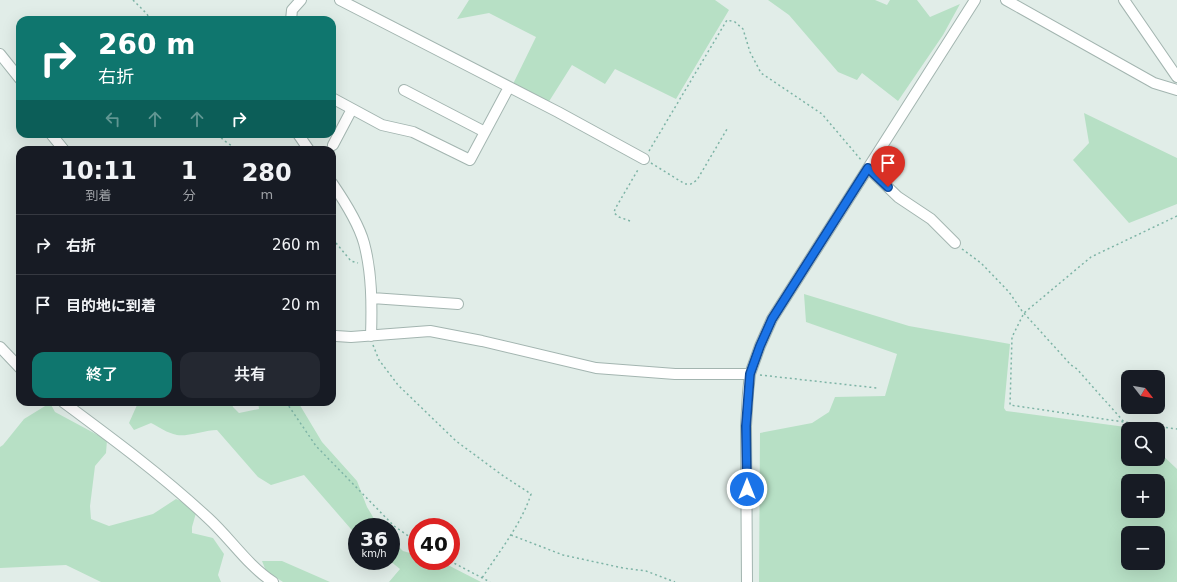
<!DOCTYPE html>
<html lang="ja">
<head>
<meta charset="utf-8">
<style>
	body { margin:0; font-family:"DejaVu Sans","Noto Sans JP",sans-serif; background:#242831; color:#f1f3f6; height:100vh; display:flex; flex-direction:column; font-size:15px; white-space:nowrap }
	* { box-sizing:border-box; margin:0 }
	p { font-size:13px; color:#9ea1a6 }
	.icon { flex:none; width:22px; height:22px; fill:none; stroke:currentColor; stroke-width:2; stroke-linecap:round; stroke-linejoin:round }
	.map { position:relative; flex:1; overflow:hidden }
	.details { position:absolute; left:16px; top:146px; width:320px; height:260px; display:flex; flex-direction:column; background:#171b24; border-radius:12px; box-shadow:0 4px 16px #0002 }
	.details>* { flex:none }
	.top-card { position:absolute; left:16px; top:16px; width:320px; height:122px; border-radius:12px; box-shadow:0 4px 16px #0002; background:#0f766e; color:#fff; overflow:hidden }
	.needle { width:26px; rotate:121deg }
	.fabs { position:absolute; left:1121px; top:370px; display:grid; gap:8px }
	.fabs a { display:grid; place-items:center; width:44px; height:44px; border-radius:8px; background:#171b24; box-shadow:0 4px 16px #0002; font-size:20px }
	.speed { position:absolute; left:348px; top:518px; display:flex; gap:8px; font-size:20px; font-weight:700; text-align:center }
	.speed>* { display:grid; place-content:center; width:52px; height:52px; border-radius:50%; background:#171b24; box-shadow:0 4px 16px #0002; line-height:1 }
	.speed small { font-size:10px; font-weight:400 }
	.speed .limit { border:6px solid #d22; background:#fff; color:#111 }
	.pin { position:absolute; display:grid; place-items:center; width:34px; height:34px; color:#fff; margin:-41px -17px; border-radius:50% 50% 50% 0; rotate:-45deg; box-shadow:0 0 4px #0007 }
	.pin .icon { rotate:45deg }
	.me { position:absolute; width:44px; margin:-22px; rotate:0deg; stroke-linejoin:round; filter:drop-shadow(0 0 3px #0008) }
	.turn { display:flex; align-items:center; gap:14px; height:84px; padding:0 16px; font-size:18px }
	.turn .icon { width:52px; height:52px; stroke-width:2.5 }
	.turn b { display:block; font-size:28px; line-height:34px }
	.lanes { display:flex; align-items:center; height:38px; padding:0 16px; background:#0003; justify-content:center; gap:20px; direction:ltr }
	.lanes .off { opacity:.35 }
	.eta { display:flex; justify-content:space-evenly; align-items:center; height:68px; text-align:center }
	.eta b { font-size:24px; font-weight:600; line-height:28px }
	.action { display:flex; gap:8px; margin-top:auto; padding:8px 16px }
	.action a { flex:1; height:46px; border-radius:12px; background:#0f766e; color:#fff; font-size:16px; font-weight:600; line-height:46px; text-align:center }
	.action a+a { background:#242831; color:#f1f3f6 }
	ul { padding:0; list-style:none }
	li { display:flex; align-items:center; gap:12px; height:60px; padding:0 16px; border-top:1px solid #363941 }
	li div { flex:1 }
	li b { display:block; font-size:15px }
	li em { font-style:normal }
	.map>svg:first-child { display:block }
	.green { fill:#b7e0c5; fill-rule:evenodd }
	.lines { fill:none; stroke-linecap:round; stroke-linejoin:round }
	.minor-casing { stroke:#a3b5b0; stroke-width:12 }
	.path { stroke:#7eb4a6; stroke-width:1.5; stroke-dasharray:2 3; stroke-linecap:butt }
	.minor { stroke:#fff; stroke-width:10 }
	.route-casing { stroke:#114b97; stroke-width:10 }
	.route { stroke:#1a73e8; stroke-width:7 }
</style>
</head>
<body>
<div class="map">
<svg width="1177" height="582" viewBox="0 0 1177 582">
	<rect width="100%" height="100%" fill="#e1ede8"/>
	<path class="green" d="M469 0H715L729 10 676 99 615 69 605 84 572 65 548 103 513 84 536 37 489 13 457 19Z
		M768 0H875L887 5 890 0H917L930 17 960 4 943 35 898 101 862 73 857 80 838 72 789 15Z
		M1084 113 1177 158V204L1129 223 1073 160 1089 143Z
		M804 294 909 326 1010 344 1004 408 1006 411 1133 428 1135 429H1128V459H1158V451L1177 469V582H759L760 433 812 423 829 412 835 397 885 396 897 354 806 322ZM1128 481H1158V511H1128ZM1128 533H1158V563H1128Z
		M133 402H231L233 407 239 413 259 409 258 402H298L322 442 357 481 367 507 379 527H357V536L304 475 271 485 258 477 217 430C206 430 186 437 177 435 167 433 159 427 151 423L134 430 129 423 137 405Z
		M50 403 55 412 107 440 106 453 95 466 90 506 91 519 109 526 153 514 176 499 186 503 196 513 192 527V533L213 538 224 554 218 575 221 582H101L66 565 0 568V447L3 445 24 419Z
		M391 539 403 551 417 555V561H437L442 562 481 582H389L400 569 390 561H391Z
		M262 561H282L330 582H283L266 571Z"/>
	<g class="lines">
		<defs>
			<path id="minor" d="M340 0 558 112 644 159
				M1006 0 1154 83 1177 90
				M1124 0 1177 77
				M291 20 292 10 301 0
				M0 54 20 79
				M404 90 485 132
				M332 98 382 125 413 132 470 160 509 87
				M51 134 64 150
				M298 134 309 150
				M333 145 352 109
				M868 168 898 197 931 219 955 243
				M332 183C343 199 359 225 364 243 372 273 372 305 371 336
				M372 298 458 304
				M332 335 336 336 351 337 430 331 482 341 596 368 675 374H750
				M0 347 20 368
				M63 402C113 439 163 476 208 518 231 539 247 565 273 582
				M747 582 746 426 748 393 750 374 760 346 772 319 975 0"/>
		</defs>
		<use href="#minor" class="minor-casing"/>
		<path class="path" d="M133 0 147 14 150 20
			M218 134C223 141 234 148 242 150
			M649 151 727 20 735 22 743 29 750 52 761 73 822 114 862 161
			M651 163 685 184H691L697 180 727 129
			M1177 216 1091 257 1024 313 1012 337 1010 405 1124 422 1177 429
			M630 221 619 217 614 213 615 209 639 168
			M336 243 351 261 358 263
			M962 249 981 263 1009 292 1022 311 1071 365 1077 369 1124 422
			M373 345 379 360 398 385 456 441 502 475 531 494C522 523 499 552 482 578
			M760 375 877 388
			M286 402 316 446 394 526 417 542
			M511 535 563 555 623 568 646 571 675 582
			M450 561 490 582"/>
		<use href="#minor" class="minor"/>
	</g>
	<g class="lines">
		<defs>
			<path id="route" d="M747 489 746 426 750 374 760 346 772 319 868 168 888 187"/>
		</defs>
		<use href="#route" class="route-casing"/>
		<use href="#route" class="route"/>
	</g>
</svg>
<div class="fabs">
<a><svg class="needle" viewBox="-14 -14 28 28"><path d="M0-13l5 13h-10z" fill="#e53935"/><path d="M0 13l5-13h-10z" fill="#9ea1a6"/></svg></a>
<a><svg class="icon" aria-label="search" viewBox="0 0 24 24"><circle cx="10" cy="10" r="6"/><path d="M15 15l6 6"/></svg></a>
<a>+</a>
<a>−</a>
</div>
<div class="speed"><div>36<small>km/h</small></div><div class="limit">40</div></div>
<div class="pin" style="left:888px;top:187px;background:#d93025"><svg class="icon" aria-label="arrive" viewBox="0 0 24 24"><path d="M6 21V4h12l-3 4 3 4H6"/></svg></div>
<svg class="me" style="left:747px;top:489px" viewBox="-20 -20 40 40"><circle r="17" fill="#1a73e8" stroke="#fff" stroke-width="3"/><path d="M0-11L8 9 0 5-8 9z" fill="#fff"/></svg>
<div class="top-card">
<div class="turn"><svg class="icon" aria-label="right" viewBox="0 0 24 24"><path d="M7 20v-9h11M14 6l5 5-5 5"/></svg><div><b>260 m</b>右折</div></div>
<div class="lanes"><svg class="icon off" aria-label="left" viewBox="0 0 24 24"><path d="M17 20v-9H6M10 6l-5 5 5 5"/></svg><svg class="icon off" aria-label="ahead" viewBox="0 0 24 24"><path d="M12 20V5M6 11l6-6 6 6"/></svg><svg class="icon off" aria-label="ahead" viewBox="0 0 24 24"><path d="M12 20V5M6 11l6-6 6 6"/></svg><svg class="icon" aria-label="right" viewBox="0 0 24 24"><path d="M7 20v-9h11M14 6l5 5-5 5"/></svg></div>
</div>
<section class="details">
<div class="eta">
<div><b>10:11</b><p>到着</p></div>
<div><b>1</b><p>分</p></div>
<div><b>280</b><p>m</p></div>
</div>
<ul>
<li><svg class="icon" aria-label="right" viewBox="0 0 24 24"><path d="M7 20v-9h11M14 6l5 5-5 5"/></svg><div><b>右折</b></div><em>260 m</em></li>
<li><svg class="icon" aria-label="arrive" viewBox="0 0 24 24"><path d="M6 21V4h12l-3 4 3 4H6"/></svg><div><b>目的地に到着</b></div><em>20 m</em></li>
</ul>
<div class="action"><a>終了</a><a>共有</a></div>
</section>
</div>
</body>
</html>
